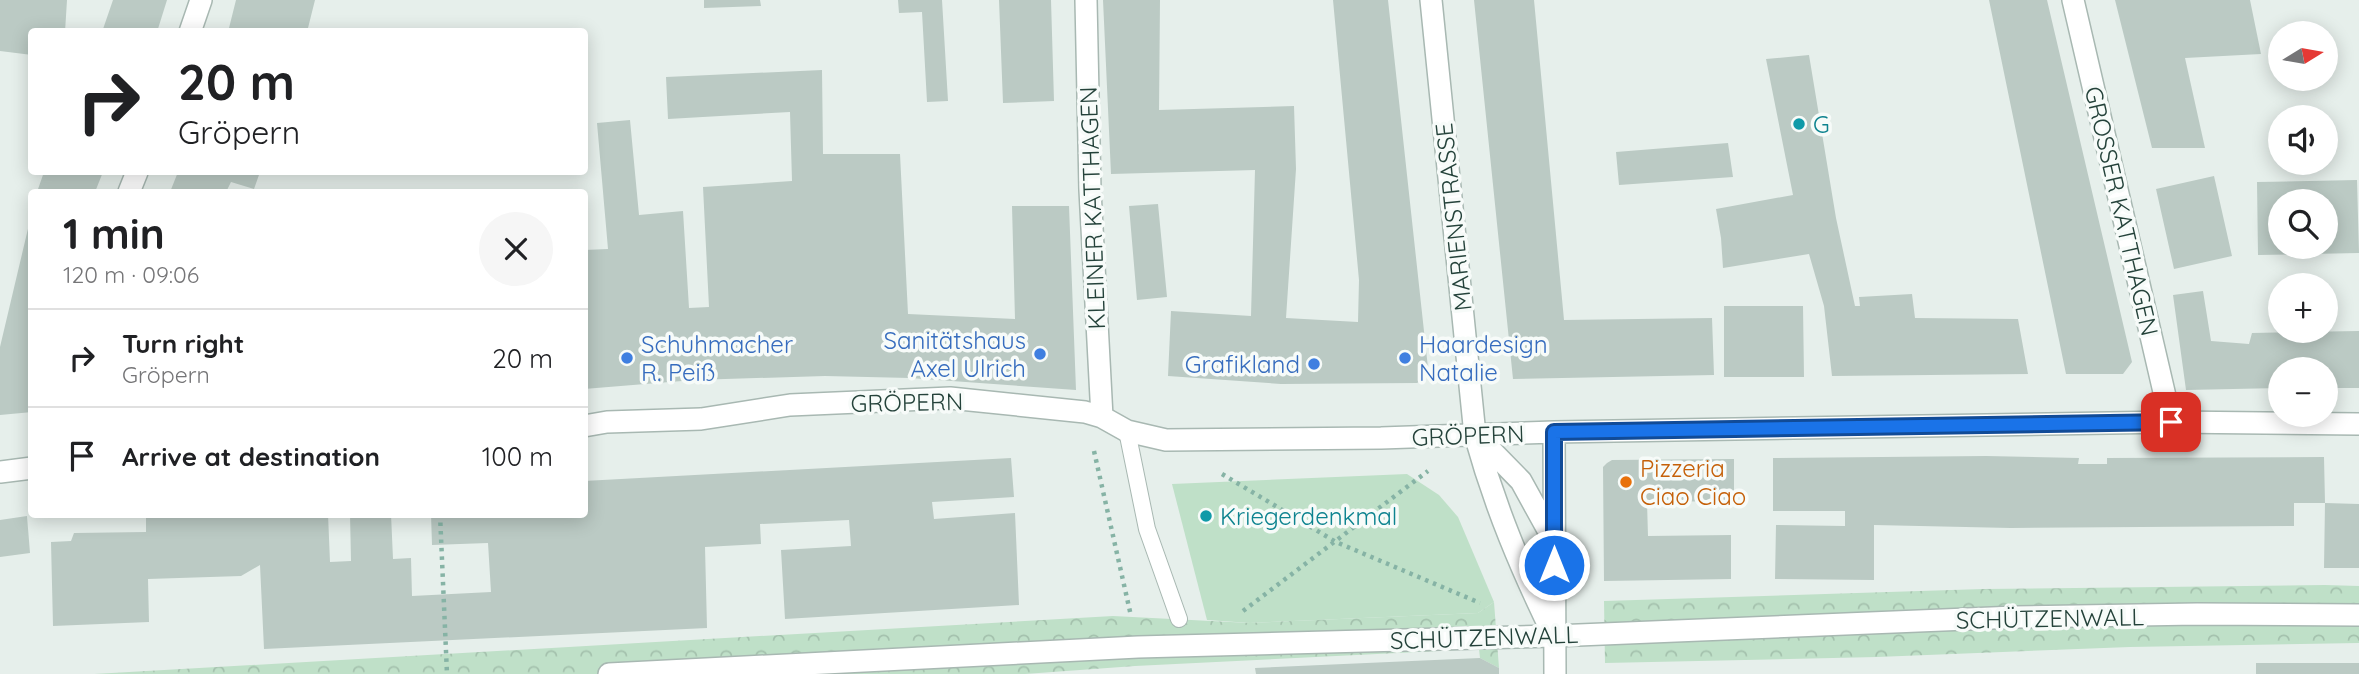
<!DOCTYPE html>
<html lang="en">
<head>
<meta charset="utf-8">
<style>
	body { margin:0; font-family:Quicksand,sans-serif; background:#f6f6f6; color:#202124; height:100vh; display:flex; flex-direction:column; font-size:26px; white-space:nowrap }
	* { box-sizing:border-box; margin:0 }
	p { font-size:23px; color:#757577 }
	.icon { flex:none; width:38px; height:38px; fill:none; stroke:currentColor; stroke-width:2; stroke-linecap:round; stroke-linejoin:round }
	.map { position:relative; flex:1; overflow:hidden }
	.details { position:absolute; left:28px; top:189px; width:560px; height:329px; display:flex; flex-direction:column; background:#fff; border-radius:7px; box-shadow:0 4px 18px #0003 }
	.details>* { flex:none }
	.top-card { position:absolute; left:28px; top:28px; width:560px; height:147px; border-radius:7px; box-shadow:0 4px 18px #0003; background:#fff; color:#202124; overflow:hidden }
	.needle { width:46px; rotate:79deg }
	.tools { position:absolute; left:2268px; top:21px; display:grid; gap:14px }
	.tools a { display:grid; place-items:center; width:70px; height:70px; border-radius:50%; background:#fff; box-shadow:0 4px 18px #0003; font-size:35px }
	.pin { position:absolute; display:grid; place-items:center; width:60px; height:60px; color:#fff; margin:-30px; border-radius:14px; box-shadow:0 4px 10px #0006 }
	.me { position:absolute; width:77px; margin:-38px; rotate:0deg; stroke-linejoin:round; filter:drop-shadow(0 0 5px #0008) }
	.turn { display:flex; align-items:center; gap:24px; height:147px; padding:0 35px; font-size:32px }
	.turn .icon { width:91px; height:91px; stroke-width:2.5 }
	.turn b { display:block; font-size:49px; line-height:60px }
	.round { display:grid; place-items:center; flex:none; width:74px; height:74px; border-radius:37px; background:#f6f6f6 }
	.overview { display:flex; align-items:center; justify-content:space-between; height:119px; padding:0 35px }
	h1 { font-size:42px; font-weight:700; line-height:52px }
	ul { padding:0; list-style:none }
	li { display:flex; align-items:center; gap:21px; height:98px; padding:0 35px; border-top:2px solid #e0e0e0 }
	li div { flex:1 }
	li b { display:block; font-size:26px }
	li em { font-style:normal }
	.map>svg:first-child { display:block }
	.grass { fill:#bfe0c8 }
	.park { fill:url(#park-crowns) }
	.building { fill:#bbcac4; fill-rule:evenodd }
	.lines { fill:none; stroke-linecap:round; stroke-linejoin:round }
	.service-casing { stroke:#a8b8b2; stroke-width:18 }
	.pedestrian-casing { stroke:#a8b8b2; stroke-width:24 }
	.minor-casing { stroke:#a8b8b2; stroke-width:24 }
	.path { stroke:#86b3a5; stroke-width:4.5; stroke-dasharray:3.5 5; stroke-linecap:butt }
	.service { stroke:#fff; stroke-width:16 }
	.pedestrian { stroke:#fff; stroke-width:21 }
	.minor { stroke:#fff; stroke-width:21 }
	.route-casing { stroke:#114b97; stroke-width:18 }
	.route { stroke:#1a73e8; stroke-width:12 }
	.culture-dot { fill:#0f9aa8; stroke:#f7fbf9; stroke-width:2.5 }
	.shop-dot { fill:#3f7fe0; stroke:#f7fbf9; stroke-width:2.5 }
	.food-dot { fill:#e8710a; stroke:#f7fbf9; stroke-width:2.5 }
	.labels { text-anchor:middle; dominant-baseline:central; stroke-width:7; stroke-linejoin:round; paint-order:stroke }
	.culture-label { font-size:24px; fill:#0d838f; stroke:#f7fbf9; text-anchor:start }
	.street-label { font-size:24px; fill:#24423a; stroke:#f7fbf9 }
	.shop-label { font-size:24px; fill:#366cbe; stroke:#f7fbf9; text-anchor:end }
	.food-label { font-size:24px; fill:#c56008; stroke:#f7fbf9; text-anchor:start }
</style>
</head>
<body>
<div class="map">
<svg width="2359" height="674" viewBox="0 0 2359 674">
	<defs>
		<pattern id="park-crowns" width="20" height="18" patternUnits="userSpaceOnUse" patternTransform="scale(1.75)"><rect width="20" height="18" fill="#bfe0c8"/><path d="M2 6a3 3 0 1 1 6 0M12 15a3 3 0 1 1 6 0" fill="none" stroke="#a4c1ad"/></pattern>
	</defs>
	<rect width="100%" height="100%" fill="#e6efeb"/>
	<path class="grass" d="M1407 474 1439 495 1458 517 1494 602 1478 613 1250 623 1207 620 1172 484Z"/>
	<path class="park" d="M2325 585 2359 586V643L2130 647 1877 657 1605 663 1604 601 1983 589Z
		M1494 602 1499 668 1480 658 1479 649 1135 666 1025 674H94L1113 616 1250 623 1478 613Z"/>
	<path class="building" d="M0 0H67L65 32H32V55L0 51Z
		M113 0H167L157 32H102Z
		M236 0H315L307 32H228Z
		M704 0H760L761 6 704 8Z
		M898 0H942L948 101 927 102 922 12 899 13Z
		M999 0H1051L1054 101 1003 103Z
		M1103 0H1160L1159 110 1294 106 1296 169 1286 318 1358 322 1359 280 1333 0H1388L1428 368 1425 378 1417 383 1281 384 1168 376 1171 311 1251 316 1255 170 1111 174Z
		M1474 0H1534L1564 320 1712 318 1714 375 1513 379Z
		M1989 0H2047L2132 362 2123 374H2066Z
		M2115 0H2250L2261 54 2185 58 2205 148H2152Z
		M1809 55 1836 218 1855 306H1860L1859 297 1912 294 1915 318 2018 319 2028 374 1832 376 1824 306 1809 254 1723 268 1721 238 1716 209 1793 195 1766 59Z
		M822 70 823 154H900L908 314 1015 319 1012 206H1069L1076 390 910 378 825 376 694 380 584 389V250L608 249 597 123 630 120 639 215 683 211 689 308 709 307 703 187 792 181 790 112 668 119 666 77Z
		M1728 143 1733 177 1619 185 1616 152Z
		M44 172H103L95 192H37Z
		M178 172H260L254 189 231 182 226 192H170Z
		M2214 176 2232 256 2174 269 2156 189Z
		M2357 180 2359 253 2258 255 2257 182ZM2280 201H2326V247H2280Z
		M1158 204 1167 297 1137 300 1129 206Z
		M31 216 32 412 0 415V347Z
		M2203 291 2211 341 2249 344 2252 333 2359 331V388H2326V369H2280V388L2186 390 2173 295Z
		M1724 306H1803L1804 377H1724Z
		M1986 456 2079 458 2078 464H2107V458L2324 457 2325 503 2359 504V568H2324L2325 503H2294V526L2011 528 1874 525V580L1775 579 1776 525 1845 526V511H1773V458Z
		M1011 458 1014 497 932 502 934 519 1015 513 1019 605 785 619 781 550 851 546 849 520 760 524 761 544 705 547 707 628 264 649 260 565 241 576 148 579 149 622 53 626 51 542 71 541 74 533 146 532V514H328L330 562 351 561 350 514H391L393 559 411 558 412 596 491 592 488 543 432 545 431 514H584V481Z
		M1734 459V501L1647 502 1648 536 1731 535V579L1604 581 1603 467 1607 463 1612 460Z
		M27 516 30 553 0 557V520Z
		M1480 658 1499 668V674H1256L1255 668Z
		M2256 663H2359V674H2256Z"/>
	<g class="lines">
		<defs>
			<path id="service" d="M1127 431 1147 529 1179 619"/>
			<path id="pedestrian" d="M0 472 32 468
				M609 674 1138 647 1554 636 2016 617 2197 614 2359 615"/>
			<path id="minor" d="M1086 0 1090 190 1102 417
				M1431 0 1475 435C1495 507 1521 569 1554 636
				M2073 0 2171 422
				M190 32 201 0
				M129 192 137 172
				M584 426 607 422 701 419 790 405 950 398 1085 412 1102 417 1127 431 1166 440 1381 438 1554 432 2171 422 2359 424
				M1554 432 1555 674
				M1477 436 1521 481 1553 539"/>
		</defs>
		<use href="#service" class="service-casing"/>
		<use href="#pedestrian" class="pedestrian-casing"/>
		<use href="#minor" class="minor-casing"/>
		<path class="path" d="M1094 451 1131 616
			M1222 474 1336 542 1480 603
			M440 514 447 674
			M1243 611 1428 471"/>
		<use href="#service" class="service"/>
		<use href="#pedestrian" class="pedestrian"/>
		<use href="#minor" class="minor"/>
	</g>
	<g class="lines">
		<defs>
			<path id="route" d="M1554 565V432L2171 422"/>
		</defs>
		<use href="#route" class="route-casing"/>
		<use href="#route" class="route"/>
	</g>
	<g class="culture-dot">
		<circle cx="1799" cy="124" r="7"/>
		<circle cx="1206" cy="516" r="7"/>
	</g>
	<g class="shop-dot">
		<circle cx="1040" cy="354" r="7"/>
		<circle cx="627" cy="358" r="7"/>
		<circle cx="1405" cy="358" r="7"/>
		<circle cx="1314" cy="364" r="7"/>
	</g>
	<circle class="food-dot" cx="1626" cy="482" r="7"/>
	<g class="labels">
		<g class="culture-label">
			<text x="1813" y="124">G</text>
			<text x="1220" y="516">Kriegerdenkmal</text>
		</g>
		<g class="street-label">
			<text transform="translate(1092 208) rotate(-92)">KLEINER KATTHAGEN</text>
			<text transform="translate(2122 211) rotate(77)">GROSSER KATTHAGEN</text>
			<text transform="translate(1453 217) rotate(-96)">MARIENSTRASSE</text>
			<text transform="translate(907 402) rotate(-1)">GRÖPERN</text>
			<text transform="translate(1468 435) rotate(-2)">GRÖPERN</text>
			<text transform="translate(2050 618) rotate(-1)">SCHÜTZENWALL</text>
			<text transform="translate(1484 637) rotate(-2)">SCHÜTZENWALL</text>
		</g>
		<g class="shop-label">
			<text x="1026" y="340">Sanitätshaus<tspan x="1026" dy="28">Axel Ulrich</tspan></text>
			<text x="641" y="344" text-anchor="start">Schuhmacher<tspan x="641" dy="28">R. Peiß</tspan></text>
			<text x="1419" y="344" text-anchor="start">Haardesign<tspan x="1419" dy="28">Natalie</tspan></text>
			<text x="1300" y="364">Grafikland</text>
		</g>
		<g class="food-label">
			<text x="1640" y="468">Pizzeria<tspan x="1640" dy="28">Ciao Ciao</tspan></text>
		</g>
	</g>
</svg>
<div class="tools">
<a><svg class="needle" viewBox="-14 -14 28 28"><path d="M0-13l5 13h-10z" fill="#e53935"/><path d="M0 13l5-13h-10z" fill="#757577"/></svg></a>
<a><svg class="icon" aria-label="sound" viewBox="0 0 24 24"><path d="M4 9h4l5-4v14l-5-4H4zM17 9q2 3 0 6"/></svg></a>
<a><svg class="icon" aria-label="search" viewBox="0 0 24 24"><circle cx="10" cy="10" r="6"/><path d="M15 15l6 6"/></svg></a>
<a>+</a>
<a>−</a>
</div>
<div class="pin" style="left:2171px;top:422px;background:#d93025"><svg class="icon" aria-label="arrive" viewBox="0 0 24 24"><path d="M6 21V4h12l-3 4 3 4H6"/></svg></div>
<svg class="me" style="left:1554px;top:565px" viewBox="-20 -20 40 40"><circle r="17" fill="#1a73e8" stroke="#fff" stroke-width="3"/><path d="M0-11L8 9 0 5-8 9z" fill="#fff"/></svg>
<div class="top-card">
<div class="turn"><svg class="icon" aria-label="right" viewBox="0 0 24 24"><path d="M7 20v-9h11M14 6l5 5-5 5"/></svg><div><b>20 m</b>Gröpern</div></div>
</div>
<section class="details">
<div class="overview"><div><h1>1 min</h1><p>120 m · 09:06</p></div><a class="round"><svg class="icon" aria-label="close" viewBox="0 0 24 24"><path d="M6 6l12 12M18 6L6 18"/></svg></a></div>
<ul>
<li><svg class="icon" aria-label="right" viewBox="0 0 24 24"><path d="M7 20v-9h11M14 6l5 5-5 5"/></svg><div><b>Turn right</b><p>Gröpern</p></div><em>20 m</em></li>
<li><svg class="icon" aria-label="arrive" viewBox="0 0 24 24"><path d="M6 21V4h12l-3 4 3 4H6"/></svg><div><b>Arrive at destination</b></div><em>100 m</em></li>
</ul>
</section>
</div>
</body>
</html>
